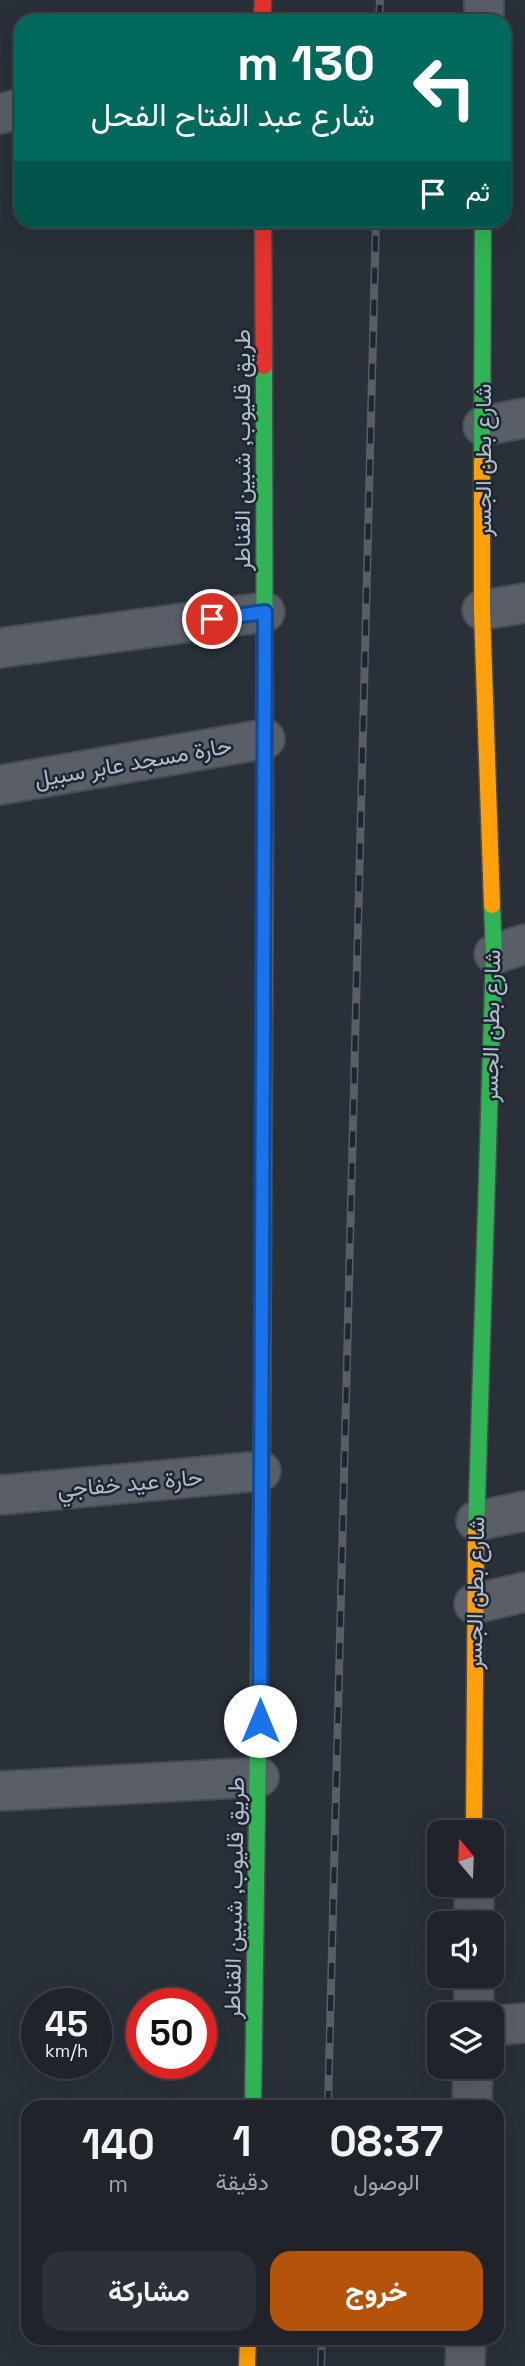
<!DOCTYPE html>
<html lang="ar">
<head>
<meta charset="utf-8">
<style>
	body { margin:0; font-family:"Space Grotesk",Vazirmatn,sans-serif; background:#2d3036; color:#f1f3f6; direction:rtl; height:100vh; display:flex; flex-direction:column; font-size:26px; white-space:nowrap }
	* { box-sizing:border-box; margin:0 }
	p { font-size:23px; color:#a2a4a8 }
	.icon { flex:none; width:38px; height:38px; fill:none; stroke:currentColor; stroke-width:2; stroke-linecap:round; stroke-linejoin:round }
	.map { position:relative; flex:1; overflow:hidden; direction:ltr }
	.details { position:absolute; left:21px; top:2100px; width:483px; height:245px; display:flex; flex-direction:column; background:#20242a; border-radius:21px; box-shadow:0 7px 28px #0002,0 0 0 2px #3d4147; direction:rtl }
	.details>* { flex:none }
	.guide { position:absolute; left:14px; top:14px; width:497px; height:214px; border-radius:21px; box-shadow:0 7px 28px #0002,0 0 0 2px #3d4147; direction:rtl; background:#00695c; color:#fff; overflow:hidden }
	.needle { width:46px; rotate:341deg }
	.fabs { position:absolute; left:427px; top:1820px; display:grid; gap:14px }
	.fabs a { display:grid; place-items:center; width:77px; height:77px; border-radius:14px; background:#20242a; box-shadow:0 7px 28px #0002,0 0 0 2px #3d4147; font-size:35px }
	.speed { position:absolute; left:21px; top:1988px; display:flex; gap:14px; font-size:35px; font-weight:700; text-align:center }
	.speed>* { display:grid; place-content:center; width:91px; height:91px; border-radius:50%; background:#20242a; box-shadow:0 7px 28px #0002,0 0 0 2px #3d4147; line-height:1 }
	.speed small { font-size:18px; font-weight:400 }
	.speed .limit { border:10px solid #d22; background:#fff; color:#111 }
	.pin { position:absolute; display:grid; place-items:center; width:60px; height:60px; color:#fff; margin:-30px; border:4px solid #fff; border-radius:50%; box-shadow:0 2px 7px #0007 }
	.me { position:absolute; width:77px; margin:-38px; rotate:0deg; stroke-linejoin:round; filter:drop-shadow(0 0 5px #0008) }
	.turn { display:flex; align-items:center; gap:24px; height:147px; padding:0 21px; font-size:32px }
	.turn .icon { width:91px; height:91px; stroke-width:2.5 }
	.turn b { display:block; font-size:49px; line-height:60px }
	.then { display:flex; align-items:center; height:66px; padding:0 21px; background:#0003; gap:14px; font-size:26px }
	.eta { display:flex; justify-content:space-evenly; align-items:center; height:119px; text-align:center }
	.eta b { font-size:42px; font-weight:700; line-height:49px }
	.cta { display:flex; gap:14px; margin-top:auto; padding:14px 21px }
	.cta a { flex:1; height:80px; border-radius:21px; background:#b45309; color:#fff; font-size:28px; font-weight:700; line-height:80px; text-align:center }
	.cta a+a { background:#2d3036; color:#f1f3f6 }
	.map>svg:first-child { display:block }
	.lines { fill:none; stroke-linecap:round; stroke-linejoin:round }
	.street-casing { stroke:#484c53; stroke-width:42 }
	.fast-casing { stroke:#484c53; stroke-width:19 }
	.slow-casing { stroke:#484c53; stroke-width:19 }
	.jam-casing { stroke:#484c53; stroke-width:19 }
	.street { stroke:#5a5e66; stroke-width:38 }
	.fast { stroke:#30b455; stroke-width:16 }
	.slow { stroke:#ff9f0a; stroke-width:16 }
	.jam { stroke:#e5322d; stroke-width:16 }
	.rail-casing { stroke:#595d64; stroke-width:8 }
	.rail { stroke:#1d2633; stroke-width:5; stroke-dasharray:16; stroke-linecap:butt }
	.route-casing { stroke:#114b97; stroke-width:18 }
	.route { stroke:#1a73e8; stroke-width:12 }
	.labels { text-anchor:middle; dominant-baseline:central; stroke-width:5; stroke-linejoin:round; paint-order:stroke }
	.street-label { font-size:23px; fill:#b4bcc9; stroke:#1d2633 }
</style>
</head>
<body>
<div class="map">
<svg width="525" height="2366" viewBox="0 0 525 2366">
	<rect width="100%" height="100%" fill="#2a3038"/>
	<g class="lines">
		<defs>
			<path id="street" d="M484 21V0
				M0 114 21 108
				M483 426 525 418
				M482 610 525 603
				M0 648 265 612
				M0 785 265 739
				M494 954 525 944
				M0 1495 261 1471
				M476 1521 525 1511
				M474 1604 525 1592
				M0 1791 259 1777
				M474 1885V1923
				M474 1976V2014
				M492 2026 525 2023
				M472 2107 473 2067
				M465 2366 466 2338"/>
			<path id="fast" d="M264 366 265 838
				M482 462 483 220
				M476 1533 494 954 492 905
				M253 2107 262 1446"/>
			<path id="slow" d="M482 462V610L492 905
				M262 1446 265 838
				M474 1832 476 1533
				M247 2366 248 2338"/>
			<path id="jam" d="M262 21 263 0
				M263 220 264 366"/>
		</defs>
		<use href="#street" class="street-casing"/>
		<use href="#fast" class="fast-casing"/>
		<use href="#slow" class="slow-casing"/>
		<use href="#jam" class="jam-casing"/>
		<use href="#street" class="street"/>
		<use href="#fast" class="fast"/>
		<use href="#slow" class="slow"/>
		<use href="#jam" class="jam"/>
		<defs>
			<path id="rail" d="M379 21 380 0
				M328 2107 376 220
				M321 2366 322 2338"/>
		</defs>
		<use href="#rail" class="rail-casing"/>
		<use href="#rail" class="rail"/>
	</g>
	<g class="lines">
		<defs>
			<path id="route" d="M212 619 265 612 260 1721"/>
		</defs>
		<use href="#route" class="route-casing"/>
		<use href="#route" class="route"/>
	</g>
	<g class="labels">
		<g class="street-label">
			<text transform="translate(242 450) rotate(-90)">طريق قليوب, شبين القناطر</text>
			<text transform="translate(483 460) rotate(-90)">شارع بطن الجسر</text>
			<text transform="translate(133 762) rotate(-10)">حارة مسجد عابر سبيل</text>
			<text transform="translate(491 1026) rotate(-89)">شارع بطن الجسر</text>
			<text transform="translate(130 1483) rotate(-5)">حارة عيد خفاجي</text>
			<text transform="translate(475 1593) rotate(-89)">شارع بطن الجسر</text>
			<text transform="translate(234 1898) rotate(-89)">طريق قليوب, شبين القناطر</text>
		</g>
	</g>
</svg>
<div class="fabs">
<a><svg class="needle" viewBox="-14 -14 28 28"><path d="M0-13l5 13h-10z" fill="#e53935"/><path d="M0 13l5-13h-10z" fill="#a2a4a8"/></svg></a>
<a><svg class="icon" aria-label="sound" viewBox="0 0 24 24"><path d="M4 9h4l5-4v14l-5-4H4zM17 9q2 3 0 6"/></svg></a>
<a><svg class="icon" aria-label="layers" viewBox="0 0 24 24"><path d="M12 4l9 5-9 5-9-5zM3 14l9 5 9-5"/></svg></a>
</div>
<div class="speed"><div>45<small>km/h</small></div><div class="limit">50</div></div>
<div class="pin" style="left:212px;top:619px;background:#d93025"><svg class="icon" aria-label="arrive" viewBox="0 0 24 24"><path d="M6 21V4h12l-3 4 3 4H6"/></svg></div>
<svg class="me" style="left:260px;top:1721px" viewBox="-20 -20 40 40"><circle r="19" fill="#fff"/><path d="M0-13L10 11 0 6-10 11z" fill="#1a73e8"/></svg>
<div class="guide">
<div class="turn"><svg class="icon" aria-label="left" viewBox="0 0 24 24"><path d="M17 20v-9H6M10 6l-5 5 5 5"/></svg><div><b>130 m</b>شارع عبد الفتاح الفحل</div></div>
<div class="then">ثم<svg class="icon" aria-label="arrive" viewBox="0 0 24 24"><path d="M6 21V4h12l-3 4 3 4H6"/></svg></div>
</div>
<section class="details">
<div class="eta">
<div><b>08:37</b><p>الوصول</p></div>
<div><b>1</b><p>دقيقة</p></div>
<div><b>140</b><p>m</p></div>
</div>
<div class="cta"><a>خروج</a><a>مشاركة</a></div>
</section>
</div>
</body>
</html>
